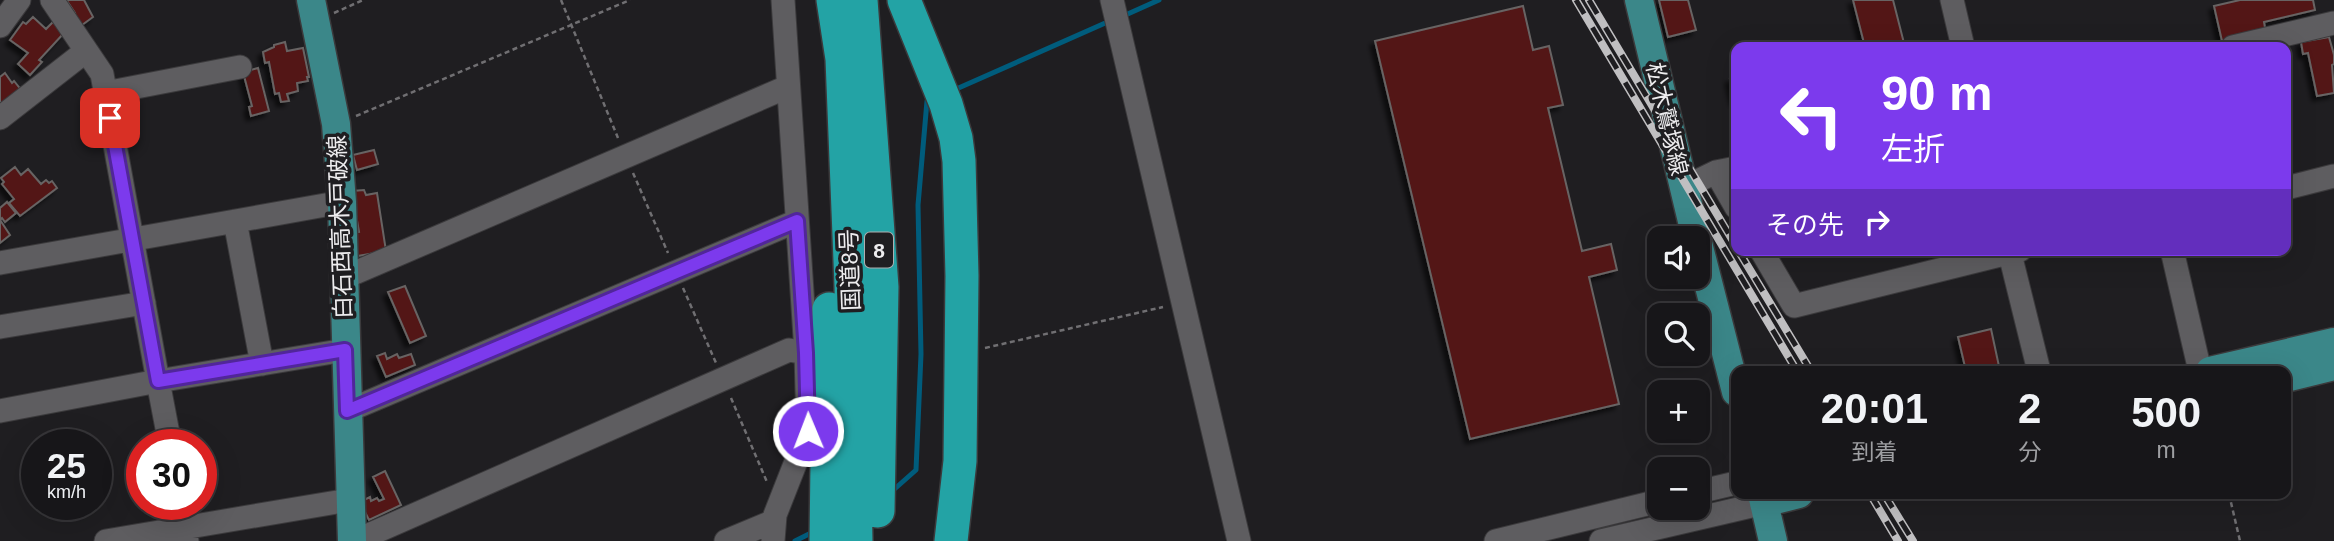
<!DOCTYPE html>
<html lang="ja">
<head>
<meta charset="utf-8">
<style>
	body { margin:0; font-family:Arial,"Noto Sans JP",sans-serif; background:#201f22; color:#f1f3f6; height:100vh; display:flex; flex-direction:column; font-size:26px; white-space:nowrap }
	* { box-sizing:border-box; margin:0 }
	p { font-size:23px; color:#9e9fa2 }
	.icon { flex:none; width:38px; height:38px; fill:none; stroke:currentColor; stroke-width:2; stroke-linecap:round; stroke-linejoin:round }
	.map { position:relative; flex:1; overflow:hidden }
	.panel { position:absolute; left:1731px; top:366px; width:560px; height:133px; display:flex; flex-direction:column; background:#171619; border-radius:14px; box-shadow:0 7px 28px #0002,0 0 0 2px #363538 }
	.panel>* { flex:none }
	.top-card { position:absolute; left:1731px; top:42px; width:560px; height:214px; border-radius:14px; box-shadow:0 7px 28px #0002,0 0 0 2px #363538; background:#7c3aed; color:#fff; overflow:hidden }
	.controls { position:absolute; left:1647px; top:226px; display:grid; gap:14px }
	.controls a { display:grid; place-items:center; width:63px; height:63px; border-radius:14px; background:#171619; box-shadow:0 7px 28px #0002,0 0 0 2px #363538; font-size:35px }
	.speed { position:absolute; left:21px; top:429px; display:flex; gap:14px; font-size:35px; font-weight:700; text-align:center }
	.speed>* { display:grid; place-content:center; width:91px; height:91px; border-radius:50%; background:#171619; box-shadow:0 7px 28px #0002,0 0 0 2px #363538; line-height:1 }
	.speed small { font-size:18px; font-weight:400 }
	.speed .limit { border:10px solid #d22; background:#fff; color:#111 }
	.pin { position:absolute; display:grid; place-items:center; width:60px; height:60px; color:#fff; margin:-30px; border-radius:14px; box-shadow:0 4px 10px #0006 }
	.me { position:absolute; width:77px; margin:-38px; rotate:359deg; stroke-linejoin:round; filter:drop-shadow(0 0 5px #0008) }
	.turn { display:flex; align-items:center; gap:24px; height:147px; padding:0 35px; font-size:32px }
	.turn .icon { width:91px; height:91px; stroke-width:2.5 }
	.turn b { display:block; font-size:49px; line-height:60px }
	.then { display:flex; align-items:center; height:66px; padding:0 35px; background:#0003; gap:14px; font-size:26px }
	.eta { display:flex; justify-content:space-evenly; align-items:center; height:119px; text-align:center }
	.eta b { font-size:42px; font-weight:800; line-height:49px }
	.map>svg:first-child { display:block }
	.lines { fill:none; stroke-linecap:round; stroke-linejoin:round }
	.stream { stroke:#005c7c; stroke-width:5 }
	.building { fill:#521617; stroke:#676463; stroke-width:2; filter:url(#shadow) }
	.minor-casing { stroke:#3b3a3c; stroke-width:25 }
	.major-casing { stroke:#3b3a3c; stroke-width:31 }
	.highway-casing { stroke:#3b3a3c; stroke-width:36 }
	.path { stroke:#706f72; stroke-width:2.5; stroke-dasharray:5 3.5; stroke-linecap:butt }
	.minor { stroke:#5e5d60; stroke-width:23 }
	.major { stroke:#3b8789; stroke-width:28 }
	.highway { stroke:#23a3a5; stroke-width:33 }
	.rail-casing { stroke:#c0bfc1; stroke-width:8 }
	.rail { stroke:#1f1e21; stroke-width:5; stroke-dasharray:16; stroke-linecap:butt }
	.route-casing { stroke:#51269a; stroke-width:18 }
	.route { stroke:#7c3aed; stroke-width:12 }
	.labels { text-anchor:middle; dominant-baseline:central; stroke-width:7; stroke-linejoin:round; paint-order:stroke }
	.shield { fill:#1f1e21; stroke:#afaeb0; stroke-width:2 }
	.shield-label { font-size:21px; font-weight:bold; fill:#edecee }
	.street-label { font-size:23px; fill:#edecee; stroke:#1f1e21 }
</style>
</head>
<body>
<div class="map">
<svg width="2334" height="541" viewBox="0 0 2334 541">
	<defs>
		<filter id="shadow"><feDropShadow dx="-4.5" dy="4.5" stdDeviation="2" flood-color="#0009"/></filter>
	</defs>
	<rect width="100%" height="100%" fill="#1f1e21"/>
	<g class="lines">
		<path class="stream" d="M1121 17 1159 0
			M954 90 1112 20
			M890 493 916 470 921 354 918 205 927 101 932 99
			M795 541 815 531"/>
	</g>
	<path class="building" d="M62 0H84L93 17 82 25 72 15 75 13 67 1 64 2Z
		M1659 0H1688L1696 30 1668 37Z
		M1853 0H1893L1905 47H1865Z
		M2240 0H2313L2315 10 2264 22 2266 33 2222 41 2214 6Z
		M1523 6 1533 50 1549 46 1563 105 1548 108 1582 251 1611 244 1617 270 1589 277 1619 404 1470 439 1375 41Z
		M33 17 46 29 53 22 64 33 39 60 42 62 30 75 18 64 28 53 10 40 23 22 26 24Z
		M2329 37 2334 55V64L2332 65 2334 93 2317 96 2308 53 2303 54 2301 42Z
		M285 42 287 51 303 48 309 77H307L308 81 297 83 298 91 287 94 289 101 281 102 279 93 275 94 269 62 265 63 263 52 274 47V45Z
		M258 68 269 111 251 116 249 107 252 106 243 72Z
		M5 73 12 83 14 81 22 91 0 104V77Z
		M1736 78V101H1735L1730 79Z
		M374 150 378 164 357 170 353 155Z
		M15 167 21 175 28 169 41 184 46 180 49 183 52 181 57 188 20 216 9 203 14 199 2 184 4 182 1 178Z
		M364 190 366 195 377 193 386 251 352 257 351 233 359 232 352 191Z
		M7 202 16 213 5 222 2 218 0 220 10 235 0 243V208Z
		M405 286 426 336 410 343 388 292Z
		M1991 329 2000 371H1966L1958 337Z
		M385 353 387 359 397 354 399 358 411 354 415 365 386 377 377 356Z
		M385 471 401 505 369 520 360 502 370 497 371 501 377 498 379 501 384 499 373 477Z"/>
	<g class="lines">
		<defs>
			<path id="minor" d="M1112 0 1239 541
				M1952 0 1963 47
				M0 26 19 0
				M2233 47 2334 23
				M105 93 240 67
				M0 118 86 51
				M1716 172 1736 207
				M1683 188 1716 172 1736 168
				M2286 188 2334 176
				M235 221 262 364
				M1761 250 1794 306 2020 250
				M2009 250 2039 371
				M2172 250 2200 371
				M0 263 342 202
				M343 278 787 87
				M0 327 144 303
				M0 411 158 381 102 74 52 0
				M347 411 797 221
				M170 444 158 381 345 350
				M1698 492 1736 483
				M181 504 187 541
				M106 541 349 500
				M355 541 789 350 806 353
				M726 541 774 521
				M773 541 775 515 808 431 806 353 783 0
				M1496 541 1659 501
				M1601 541 1764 503"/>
			<path id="major" d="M311 0 336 124 342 202 352 541
				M1639 0 1696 238
				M1698 243 1736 392
				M2210 371 2334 342
				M2286 378 2334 366
				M1762 494 1773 541
				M1764 503 1799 494"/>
			<path id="highway" d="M833 0 842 59 851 286 856 541
				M861 0 882 287 878 511
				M904 0 946 104 956 138 959 161 962 276 960 461 951 541
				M826 541 829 309"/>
		</defs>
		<use href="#minor" class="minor-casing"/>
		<use href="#major" class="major-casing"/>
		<use href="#highway" class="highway-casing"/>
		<path class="path" d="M561 0 618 138
			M334 13 363 0
			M356 116 630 0
			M633 173 668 253
			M683 288 716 363
			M985 348 1163 307
			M731 398 767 482
			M2229 494 2240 541"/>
		<use href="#minor" class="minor"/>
		<use href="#major" class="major"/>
		<use href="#highway" class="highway"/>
		<defs>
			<path id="rail" d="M1576 0 1797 371
				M1589 0 1736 246
				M1738 250 1811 371
				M1870 494 1898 541
				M1884 494 1913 541"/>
		</defs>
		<use href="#rail" class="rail-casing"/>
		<use href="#rail" class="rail"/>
	</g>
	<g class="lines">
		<defs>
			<path id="route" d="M110 118 158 381 345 350 347 411 797 221 806 353 808 431"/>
		</defs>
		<use href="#route" class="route-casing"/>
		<use href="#route" class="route"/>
	</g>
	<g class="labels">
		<rect class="shield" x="865" y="232.5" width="28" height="35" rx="5"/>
		<g class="shield-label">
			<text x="879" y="250">8</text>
		</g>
		<g class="street-label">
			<text transform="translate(1667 119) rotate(77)">松木鷲塚線</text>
			<text transform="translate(340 227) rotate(-92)">白石西高木戸破線</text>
			<text transform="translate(850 270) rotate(-92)">国道8号</text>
		</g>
	</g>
</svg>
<div class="controls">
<a><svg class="icon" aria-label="sound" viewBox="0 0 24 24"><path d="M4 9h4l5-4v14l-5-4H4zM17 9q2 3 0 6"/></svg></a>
<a><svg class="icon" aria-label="search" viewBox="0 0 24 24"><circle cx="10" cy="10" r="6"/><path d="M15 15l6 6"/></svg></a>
<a>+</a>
<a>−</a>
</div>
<div class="speed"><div>25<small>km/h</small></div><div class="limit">30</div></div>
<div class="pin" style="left:110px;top:118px;background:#d93025"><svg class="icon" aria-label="arrive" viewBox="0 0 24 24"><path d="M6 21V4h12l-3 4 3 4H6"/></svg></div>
<svg class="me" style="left:808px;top:431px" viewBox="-20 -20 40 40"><circle r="17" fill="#7c3aed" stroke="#fff" stroke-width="3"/><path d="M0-11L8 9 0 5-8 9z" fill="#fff"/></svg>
<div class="top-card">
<div class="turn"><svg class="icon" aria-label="left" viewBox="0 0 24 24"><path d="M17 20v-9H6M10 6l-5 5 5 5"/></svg><div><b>90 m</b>左折</div></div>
<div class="then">その先<svg class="icon" aria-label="right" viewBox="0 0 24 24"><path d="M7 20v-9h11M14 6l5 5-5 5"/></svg></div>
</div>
<section class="panel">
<div class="eta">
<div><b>20:01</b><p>到着</p></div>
<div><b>2</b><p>分</p></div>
<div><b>500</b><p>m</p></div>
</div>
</section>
</div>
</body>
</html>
